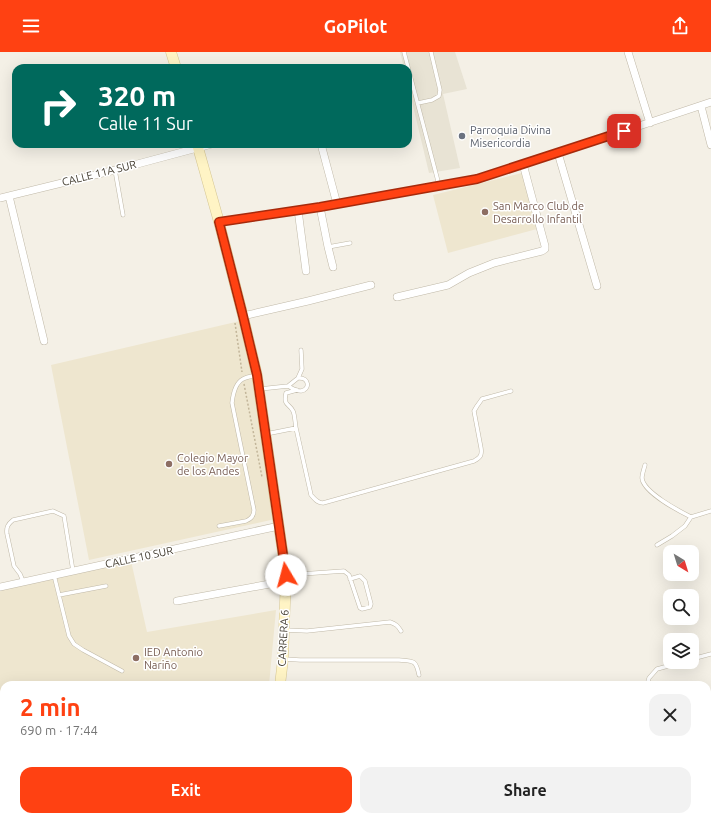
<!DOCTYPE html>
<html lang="en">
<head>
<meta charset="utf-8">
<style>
	body { margin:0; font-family:Ubuntu,sans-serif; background:#f2f2f2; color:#222; height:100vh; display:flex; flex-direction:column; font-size:15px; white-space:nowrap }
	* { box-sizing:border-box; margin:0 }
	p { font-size:13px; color:#767676 }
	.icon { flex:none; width:22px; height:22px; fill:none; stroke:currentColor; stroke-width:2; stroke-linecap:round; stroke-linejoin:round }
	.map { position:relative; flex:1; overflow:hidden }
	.sheet { position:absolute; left:0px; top:629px; width:711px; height:140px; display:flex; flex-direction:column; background:#fff; border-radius:12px 12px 0 0; box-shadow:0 4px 16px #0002 }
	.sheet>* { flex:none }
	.top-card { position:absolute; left:12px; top:12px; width:400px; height:84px; border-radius:12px; box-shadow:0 4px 16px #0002; background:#00695c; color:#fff; overflow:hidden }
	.needle { width:26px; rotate:142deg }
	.tools { position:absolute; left:663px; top:493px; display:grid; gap:8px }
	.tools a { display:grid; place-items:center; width:36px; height:36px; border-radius:8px; background:#fff; box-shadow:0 4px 16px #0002; font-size:20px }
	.pin { position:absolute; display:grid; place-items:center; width:34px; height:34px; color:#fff; margin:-17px; border-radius:8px; box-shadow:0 2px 6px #0006 }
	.me { position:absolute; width:44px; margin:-22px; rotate:352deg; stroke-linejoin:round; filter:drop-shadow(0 0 3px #0008) }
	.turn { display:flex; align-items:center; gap:14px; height:84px; padding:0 20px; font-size:18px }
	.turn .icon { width:52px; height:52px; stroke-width:2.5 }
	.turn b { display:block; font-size:28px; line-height:34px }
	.round { display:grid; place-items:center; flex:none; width:42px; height:42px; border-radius:12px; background:#f2f2f2 }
	.summary { display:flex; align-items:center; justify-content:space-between; height:68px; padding:0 20px }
	h1 { font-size:24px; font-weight:600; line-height:30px; color:#ff4112 }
	.action { display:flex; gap:8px; margin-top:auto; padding:8px 20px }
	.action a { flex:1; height:46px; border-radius:12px; background:#ff4112; color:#fff; font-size:16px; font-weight:600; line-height:46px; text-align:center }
	.action a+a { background:#f2f2f2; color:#222 }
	header { display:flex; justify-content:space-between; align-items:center; height:52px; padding:0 20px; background:#ff4112; color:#fff; font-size:18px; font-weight:600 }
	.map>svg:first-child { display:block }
	.residential { fill:#e8e3d4 }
	.education { fill:#eee6cf }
	.green { fill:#cbeaad }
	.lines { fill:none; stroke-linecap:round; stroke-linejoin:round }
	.service-casing { stroke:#c0b9a8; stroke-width:4.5 }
	.minor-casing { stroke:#c0b9a8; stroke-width:8 }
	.secondary-casing { stroke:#d6c794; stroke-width:11 }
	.path { stroke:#c2b599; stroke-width:1.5; stroke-dasharray:2 2; stroke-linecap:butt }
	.service { stroke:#fff; stroke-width:3.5 }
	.minor { stroke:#fff; stroke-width:7 }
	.secondary { stroke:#fff4c5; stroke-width:10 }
	.route-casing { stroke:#a62a0c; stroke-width:10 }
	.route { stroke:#ff4112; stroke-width:7 }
	.worship-dot { fill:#6b7280; stroke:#fff; stroke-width:1.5 }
	.education-dot { fill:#8d6e63; stroke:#fff; stroke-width:1.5 }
	.labels { text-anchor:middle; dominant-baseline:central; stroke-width:3; stroke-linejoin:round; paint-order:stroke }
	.worship-label { font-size:11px; fill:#5b616d; stroke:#fff; text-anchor:start }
	.street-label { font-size:11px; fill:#474135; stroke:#fff }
	.education-label { font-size:11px; fill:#785e54; stroke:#fff; text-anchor:start }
</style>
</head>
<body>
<header><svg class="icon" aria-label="menu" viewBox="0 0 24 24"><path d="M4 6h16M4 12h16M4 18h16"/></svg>GoPilot<svg class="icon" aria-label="share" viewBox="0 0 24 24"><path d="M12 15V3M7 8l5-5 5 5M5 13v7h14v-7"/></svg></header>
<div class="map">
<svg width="711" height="769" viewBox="0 0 711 769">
	<rect width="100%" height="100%" fill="#f4f0e6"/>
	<path class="residential" d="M400 0H455L467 37 443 42 460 116 429 121 408 33V16H404Z"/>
	<path class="education" d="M522 121 537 177 448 201 433 143Z
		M240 269 245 286 280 466 89 508 51 313Z
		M131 509 147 580 276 558 269 633H4V720L0 721V537Z
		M97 765H245L244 769H98Z"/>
	<path class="green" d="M0 731H4V765H80V769H0Z"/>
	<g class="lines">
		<defs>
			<path id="service" d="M404 0 439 133
				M418 51 432 48 439 44 440 38 431 0
				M115 118 123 163
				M328 195 350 191
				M288 334C292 336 296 339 301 339 310 338 310 325 298 326
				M260 337 288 334 298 326 302 317 301 298
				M296 376C295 371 295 363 293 359 289 351 283 354 286 341L297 338
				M266 382 296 376 311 443C315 447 317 451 323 451L474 409C481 405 482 403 481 396L474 359 477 354 482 347 511 339
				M645 413C644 417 642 422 642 426 643 440 679 459 691 465
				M219 474 246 469C251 467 254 464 254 458L232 351C233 342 235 331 243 327 247 325 252 324 256 323
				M657 493 672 484 685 474 691 465 711 459
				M54 523 69 584 74 592 83 598 122 619
				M287 523 344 519 349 523 360 556 362 557 370 555 371 552 365 529 360 524 350 527
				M23 529 20 522 14 514 7 482C6 475 8 472 13 468L53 459 64 464 73 519
				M59 543 106 534
				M285 578 307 579 390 570C396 572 398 574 401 579
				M284 607 300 608H399C414 609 416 608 419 623
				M692 607 711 602
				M647 633 649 626 657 617 683 610
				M668 765 669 769"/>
			<path id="minor" d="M628 0 650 71
				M701 54 711 93
				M321 92 337 152
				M558 101 597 234
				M9 144 44 289
				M0 146 115 118 212 92
				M320 155 328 195 333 215
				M298 158 306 219
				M219 170 320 155 477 127 558 101 711 50
				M397 245 448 233 469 221 494 211 542 199 545 197V194L523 112
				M243 264 308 249 371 233
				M0 535 279 474
				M177 549 286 529"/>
			<path id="secondary" d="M171 0 176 16
				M197 92 219 170 243 264 257 323 286 523 283 607 280 633
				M253 769 254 765"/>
		</defs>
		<use href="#service" class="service-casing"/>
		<use href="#minor" class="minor-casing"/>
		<use href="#secondary" class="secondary-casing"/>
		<path class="path" d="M235 271 242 320
			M244 332 262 425"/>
		<use href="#service" class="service"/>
		<use href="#minor" class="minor"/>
		<use href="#secondary" class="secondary"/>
	</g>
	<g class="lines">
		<defs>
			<path id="route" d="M286 523 257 323 243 264 219 170 320 155 477 127 624 79"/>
		</defs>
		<use href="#route" class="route-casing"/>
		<use href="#route" class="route"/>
	</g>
	<circle class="worship-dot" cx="462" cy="84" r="4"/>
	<g class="education-dot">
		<circle cx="485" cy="160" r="4"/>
		<circle cx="169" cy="412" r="4"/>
		<circle cx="136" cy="606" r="4"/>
	</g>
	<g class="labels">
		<g class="worship-label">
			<text x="470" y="78">Parroquia Divina<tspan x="470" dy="13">Misericordia</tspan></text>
		</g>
		<g class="street-label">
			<text transform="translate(99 121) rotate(-14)">CALLE 11A SUR</text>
			<text transform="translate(139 505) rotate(-12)">CALLE 10 SUR</text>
			<text transform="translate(283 586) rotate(-87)">CARRERA 6</text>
		</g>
		<g class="education-label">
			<text x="493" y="154">San Marco Club de<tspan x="493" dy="13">Desarrollo Infantil</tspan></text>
			<text x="177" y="406">Colegio Mayor<tspan x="177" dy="13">de los Andes</tspan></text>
			<text x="144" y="600">IED Antonio<tspan x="144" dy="13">Nariño</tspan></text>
		</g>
	</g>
</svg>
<div class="tools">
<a><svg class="needle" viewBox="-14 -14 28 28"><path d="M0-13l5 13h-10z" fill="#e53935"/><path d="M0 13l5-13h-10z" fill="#767676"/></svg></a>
<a><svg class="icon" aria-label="search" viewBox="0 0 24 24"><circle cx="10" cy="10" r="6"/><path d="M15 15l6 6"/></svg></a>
<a><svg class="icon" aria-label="layers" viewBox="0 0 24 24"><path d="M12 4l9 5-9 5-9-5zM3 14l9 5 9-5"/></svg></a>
</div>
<div class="pin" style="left:624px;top:79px;background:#d93025"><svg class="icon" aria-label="arrive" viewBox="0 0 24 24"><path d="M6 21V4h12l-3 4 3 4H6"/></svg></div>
<svg class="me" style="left:286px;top:523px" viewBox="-20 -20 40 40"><circle r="19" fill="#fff"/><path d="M0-13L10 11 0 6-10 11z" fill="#ff4112"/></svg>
<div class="top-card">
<div class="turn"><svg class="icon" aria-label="right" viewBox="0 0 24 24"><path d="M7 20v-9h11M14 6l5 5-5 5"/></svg><div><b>320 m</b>Calle 11 Sur</div></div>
</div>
<section class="sheet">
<div class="summary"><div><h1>2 min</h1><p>690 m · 17:44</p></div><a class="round"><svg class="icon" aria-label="close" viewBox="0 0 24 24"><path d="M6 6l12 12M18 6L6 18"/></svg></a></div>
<div class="action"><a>Exit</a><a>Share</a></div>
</section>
</div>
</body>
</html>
